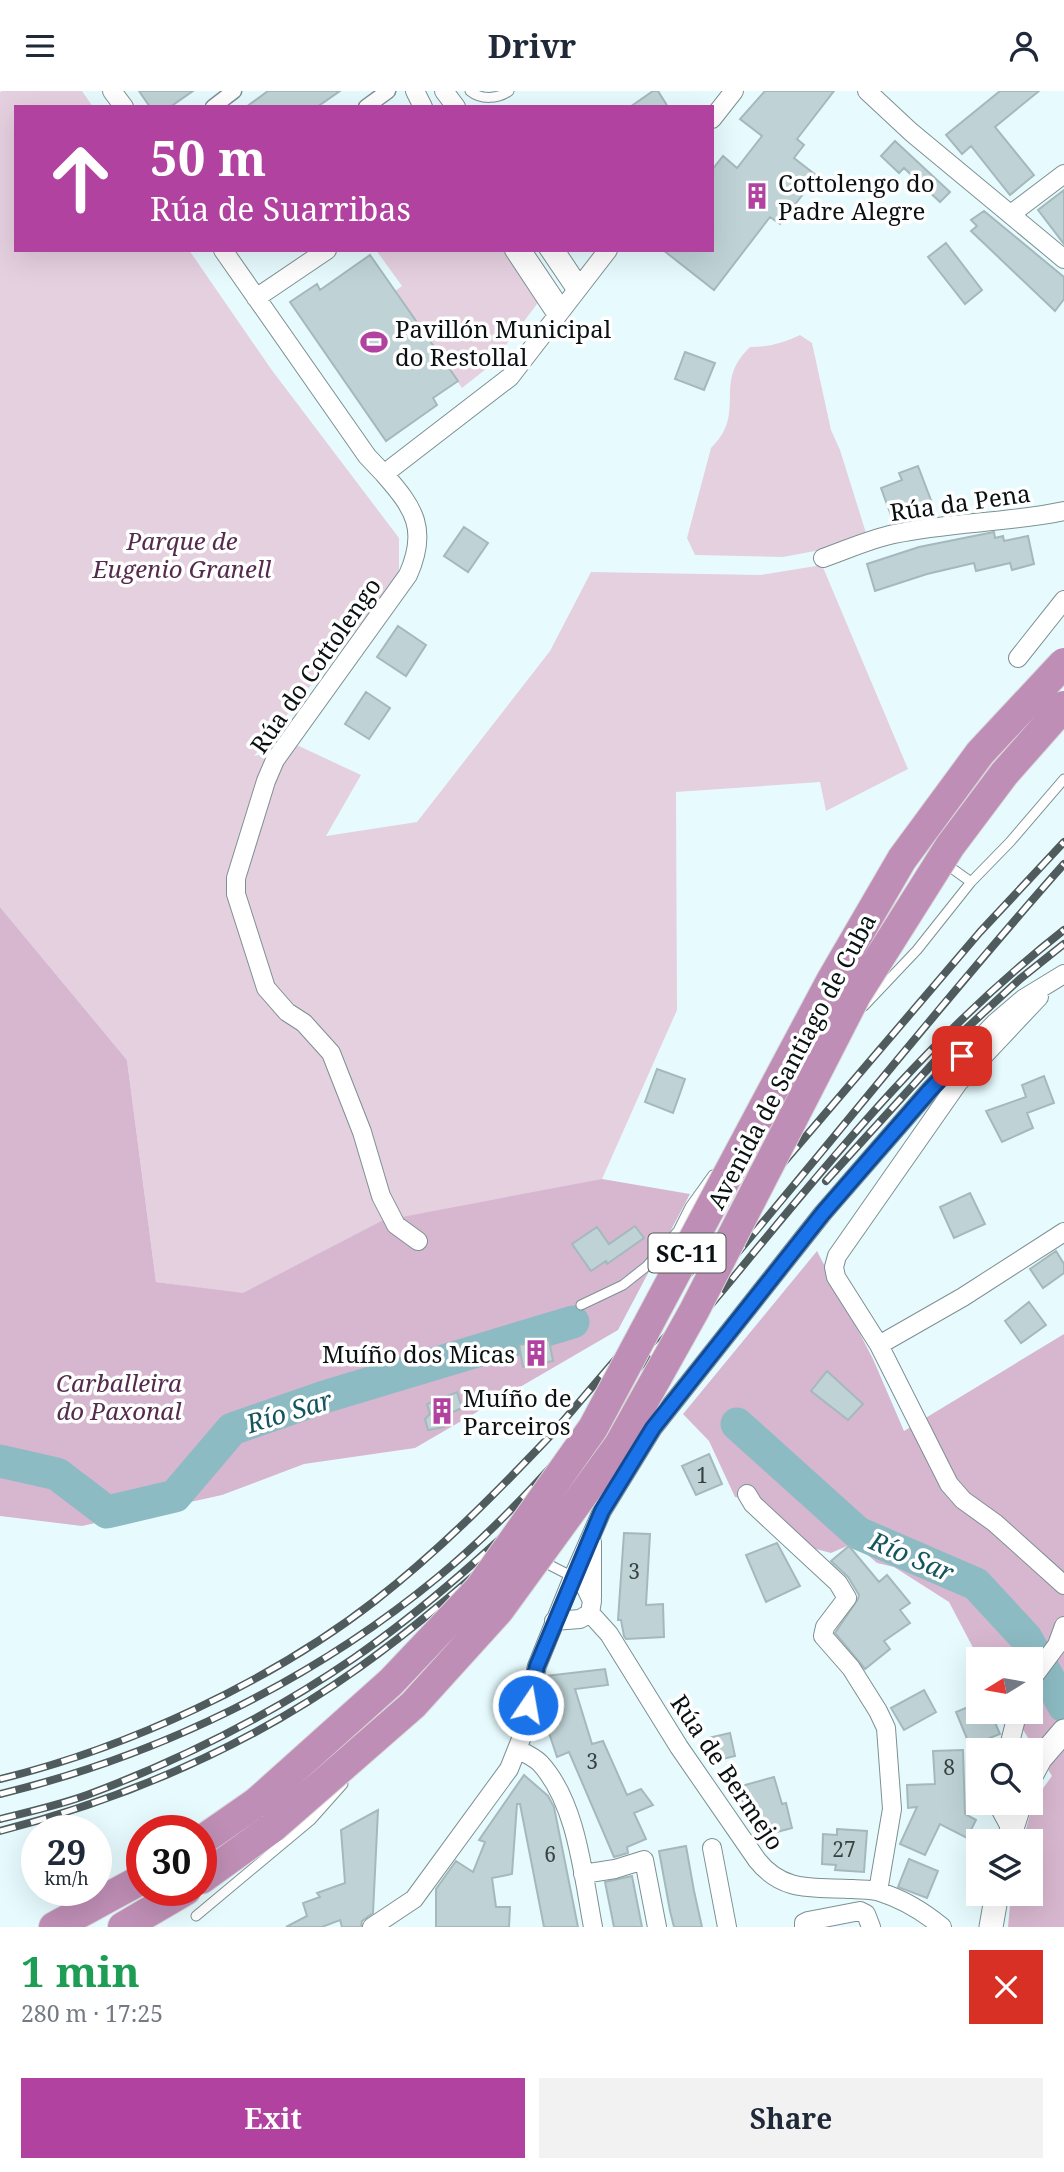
<!DOCTYPE html>
<html lang="en">
<head>
<meta charset="utf-8">
<style>
	body { margin:0; font-family:"Noto Serif",serif; background:#f2f2f3; color:#1f2937; height:100vh; display:flex; flex-direction:column; font-size:26px; white-space:nowrap }
	* { box-sizing:border-box; margin:0 }
	p { font-size:23px; color:#747a83 }
	.icon { flex:none; width:38px; height:38px; fill:none; stroke:currentColor; stroke-width:2; stroke-linecap:round; stroke-linejoin:round }
	.map { position:relative; height:1836px; overflow:hidden }
	.drawer { display:flex; flex-direction:column; background:#fff; flex:1 }
	.drawer>* { flex:none }
	.top-card { position:absolute; left:14px; top:14px; width:700px; height:147px; border-radius:0px; box-shadow:0 7px 28px #0002; background:#b142a0; color:#fff; overflow:hidden }
	.needle { width:46px; rotate:259deg }
	.controls { position:absolute; left:966px; top:1556px; display:grid; gap:14px }
	.controls a { display:grid; place-items:center; width:77px; height:77px; border-radius:0px; background:#fff; box-shadow:0 7px 28px #0002; font-size:35px }
	.speed { position:absolute; left:21px; top:1724px; display:flex; gap:14px; font-size:35px; font-weight:700; text-align:center }
	.speed>* { display:grid; place-content:center; width:91px; height:91px; border-radius:50%; background:#fff; box-shadow:0 7px 28px #0002; line-height:1 }
	.speed small { font-size:18px; font-weight:400 }
	.speed .limit { border:10px solid #d22; background:#fff; color:#111 }
	.pin { position:absolute; display:grid; place-items:center; width:60px; height:60px; color:#fff; margin:-30px; border-radius:14px; box-shadow:0 4px 10px #0006 }
	.me { position:absolute; width:77px; margin:-38px; rotate:12deg; stroke-linejoin:round; filter:drop-shadow(0 0 5px #0008) }
	.turn { display:flex; align-items:center; gap:24px; height:147px; padding:0 21px; font-size:32px }
	.turn .icon { width:91px; height:91px; stroke-width:2.5 }
	.turn b { display:block; font-size:49px; line-height:60px }
	.round { display:grid; place-items:center; flex:none; width:74px; height:74px; border-radius:0px; background:#f2f2f3 }
	.head { display:flex; align-items:center; justify-content:space-between; height:119px; padding:0 21px }
	h1 { font-size:42px; font-weight:700; line-height:52px; color:#1e9e55 }
	.button { display:flex; gap:14px; margin-top:auto; padding:14px 21px }
	.button a { flex:1; height:80px; border-radius:0px; background:#b142a0; color:#fff; font-size:28px; font-weight:700; line-height:80px; text-align:center }
	.button a+a { background:#f2f2f3; color:#1f2937 }
	header { display:flex; justify-content:space-between; align-items:center; height:91px; padding:0 21px; background:#fff; font-size:32px; font-weight:700 }
	.map>svg:first-child { display:block }
	.green { fill:#e5d0e0 }
	.forest { fill:#d7b7cf }
	.lines { fill:none; stroke-linecap:round; stroke-linejoin:round }
	.river { stroke:#8dbbc3; stroke-width:33 }
	.building { fill:#bfd3d6; stroke:#a5b9bc; stroke-width:2 }
	.service-casing { stroke:#7d9093; stroke-width:11 }
	.pedestrian-casing { stroke:#7d9093; stroke-width:17 }
	.minor-casing { stroke:#7d9093; stroke-width:20 }
	.tertiary-casing { stroke:#7d9093; stroke-width:25 }
	.trunk-casing { stroke:#d8d9d9; stroke-width:32 }
	.service { stroke:#fff; stroke-width:9 }
	.pedestrian { stroke:#fff; stroke-width:14 }
	.minor { stroke:#fff; stroke-width:18 }
	.tertiary { stroke:#fff; stroke-width:23 }
	.trunk { stroke:#bf8eb6; stroke-width:30 }
	.rail-casing { stroke:#505b5d; stroke-width:8 }
	.rail { stroke:#fff; stroke-width:5; stroke-dasharray:16; stroke-linecap:butt }
	.trunk-bridge-casing { stroke:#d8d9d9; stroke-width:32; stroke-linecap:butt }
	.trunk-bridge { stroke:#bf8eb6; stroke-width:30 }
	.route-casing { stroke:#114b97; stroke-width:18 }
	.route { stroke:#1a73e8; stroke-width:12 }
	.labels { text-anchor:middle; dominant-baseline:central; stroke-width:7; stroke-linejoin:round; paint-order:stroke }
	.number-label { font-size:21px; fill:#374243 }
	.shield { fill:#fff; stroke:#545859; stroke-width:2 }
	.shield-label { font-size:23px; font-weight:bold; fill:#0a1112 }
	.poi-label { font-size:24px; fill:#0a1112; stroke:#fff; text-anchor:start }
	.street-label { font-size:24px; fill:#0a1112; stroke:#fff }
	.park-label { font-size:24px; font-style:italic; fill:#552b4d; stroke:#fff }
	.water-label { font-size:26px; font-style:italic; fill:#14555e; stroke:#fff }
</style>
</head>
<body>
<header><svg class="icon" aria-label="menu" viewBox="0 0 24 24"><path d="M4 6h16M4 12h16M4 18h16"/></svg>Drivr<svg class="icon" aria-label="person" viewBox="0 0 24 24"><circle cx="12" cy="8" r="4"/><path d="M4 21q1-7 8-7t8 7"/></svg></header>
<div class="map">
<svg width="1064" height="1836" viewBox="0 0 1064 1836">
	<rect width="100%" height="100%" fill="#e7fbff"/>
	<path class="green" d="M2 0H82L93 16H16V159H189L271 278 399 447V485L254 665 299 655 361 684 326 745 417 731 550 560 591 481 761 484 822 474 908 678 826 720 820 691 676 701 677 919 602 1088 448 1134 381 1130 243 1203 156 1191 127 969 0 816V1Z
		M376 159H505L540 209 491 274 462 297 395 200 402 195Z
		M800 244 812 252 831 339 840 359 867 445 831 457 783 466 695 464 687 447 711 357C744 325 719 299 739 269 742 264 746 260 750 256 769 256 783 252 800 244Z"/>
	<path class="forest" d="M0 816 127 969 156 1191 243 1202 381 1130 602 1088 690 1103 618 1239 415 1357 304 1373 222 1404 82 1435 0 1425Z
		M817 1160 873 1268 904 1340 1064 1243V1836H1008L1011 1803 1031 1802V1750H1023L1033 1711 1052 1685 1012 1621 1031 1620V1568H979L949 1511 894 1476 877 1472 854 1452 831 1462 812 1457 759 1409 735 1406 709 1350 683 1323Z"/>
	<g class="lines">
		<path class="river" d="M737 1333 858 1442 976 1493 1026 1547 1064 1615
			M0 1370 57 1383 107 1421 175 1405 232 1338 324 1306 573 1231"/>
	</g>
	<path class="building" d="M139 0H193L170 16H150Z
		M268 0H340L317 16H246Z
		M653 0H658L668 16H630Z
		M765 0H834L797 48 804 54 794 67 817 85 780 133 770 126 714 199 663 159H712V79L723 65 737 77 762 45 740 28Z
		M1000 0H1039L995 36 1034 84 1010 104 971 55 962 63 946 44Z
		M895 50 950 101 940 111 904 77 899 82 881 65Z
		M1064 99V153L1038 119Z
		M984 120 1064 186V208L1055 220 971 140 977 135 971 129Z
		M946 152 982 199 965 213 928 166Z
		M370 164 458 290 433 307 437 314 386 350 290 211 317 193 320 199Z
		M685 261 715 272 704 299 675 288Z
		M918 375 932 412 892 427 881 397 902 389 899 382Z
		M464 436 488 452 468 481 444 465Z
		M994 441 995 447 1003 445 1004 450 1028 445 1034 473 1012 479 1010 472 976 480 974 472 927 483 875 500 867 473 919 456Z
		M398 535 426 554 406 585 377 566Z
		M366 601 390 617 369 648 345 633Z
		M657 978 685 988 673 1022 645 1011Z
		M1044 985 1054 1012 1027 1022 1033 1037 1002 1051 986 1020 1026 1006 1022 994Z
		M970 1102 985 1133 954 1147 940 1116Z
		M635 1135 644 1147 607 1173 606 1170 591 1180 572 1153 597 1136 609 1153Z
		M1056 1160 1064 1173V1182L1043 1197 1030 1178Z
		M1029 1211 1046 1234 1021 1252 1005 1230Z
		M549 1249 553 1270 523 1276 519 1254Z
		M827 1280 863 1313 848 1329 811 1300Z
		M457 1301 462 1317 442 1326 444 1336 428 1339 425 1328 430 1323 427 1313Z
		M709 1363 722 1393 696 1404 682 1375Z
		M624 1442 650 1443 646 1514 663 1513 664 1546 626 1548 624 1545 621 1529H618Z
		M777 1452 800 1495 766 1511 746 1464Z
		M849 1455 879 1491 887 1484 910 1512 900 1519 910 1532 884 1550 890 1558 865 1578 835 1542 858 1508 859 1504 848 1486 831 1470Z
		M605 1578 608 1594 575 1598 592 1653 603 1650 627 1704 641 1698 653 1714 634 1722 646 1748 627 1756 628 1762 614 1766 569 1661 557 1666 540 1615 546 1585Z
		M924 1599 936 1621 904 1639 891 1617Z
		M505 1601 519 1605 514 1628 498 1623Z
		M978 1612V1620H990L1000 1643 970 1655 956 1621Z
		M730 1642 735 1665 710 1671 704 1648Z
		M963 1659 965 1723 976 1729 967 1747 940 1733 925 1764 900 1753 917 1716 908 1717 907 1694 935 1693 933 1660Z
		M524 1684 548 1705 554 1716 578 1836H544L520 1713H517L512 1783 492 1787 496 1816H510L509 1836H436V1798L456 1770 473 1781 485 1751 479 1749Z
		M774 1686 782 1713 786 1712 792 1737 758 1746 752 1721 746 1722 738 1696Z
		M378 1719 373 1822 362 1830 361 1836H342L340 1829 322 1836H286L307 1825 303 1812 320 1806 317 1802 345 1792 341 1739Z
		M837 1738 867 1740 864 1781 835 1779 836 1774 822 1773 823 1743 837 1744Z
		M686 1755 694 1800 702 1836H674L670 1820 659 1760Z
		M909 1768 938 1780 927 1807 898 1796Z
		M632 1785 642 1836H614L605 1791Z"/>
	<g class="lines">
		<defs>
			<path id="service" d="M470 0C481 9 498 8 509 0
				M527 159 564 214
				M544 159 573 202
				M950 776 971 791
				M864 915 917 859 971 791 1010 751 1064 688
				M581 1214 623 1194 647 1175 678 1140 690 1116 713 1084
				M540 1469 573 1486
				M393 1612 442 1558
				M196 1825 311 1729 343 1693"/>
			<path id="pedestrian" d="M213 16 234 0
				M366 16 388 0"/>
			<path id="minor" d="M112 0 124 16
				M415 0 423 16
				M444 0 456 16
				M867 0 911 41 1064 168
				M712 28 734 0
				M1011 123 1064 83
				M223 159 367 365 384 383
				M514 159 557 224
				M555 159 579 195
				M256 207 327 159
				M823 467C846 459 870 448 894 443 950 431 1008 432 1064 420
				M1018 567 1064 509
				M1039 906 958 992 837 1165 834 1176 836 1186 879 1254 949 1393 963 1409 995 1432 1064 1494
				M418 1150 396 1134 381 1105 362 1041 331 962 304 932 287 921 266 897 236 803V787L266 690 275 669 408 484C428 439 415 418 384 383L510 286 608 159
				M879 1254 963 1206 1064 1141
				M747 1403 753 1413 838 1492 847 1507 825 1536 823 1545 851 1577 878 1620 886 1637 892 1718 878 1800
				M592 1451V1507
				M590 1522 609 1543 679 1656 757 1769C783 1802 814 1796 852 1798 861 1799 871 1798 880 1801 902 1808 924 1821 942 1836
				M554 1530 580 1528 590 1522 592 1510 584 1493 573 1486
				M1031 1589 1057 1554 1064 1535
				M517 1658C525 1662 534 1666 540 1672 577 1712 583 1784 593 1836
				M1008 1659 1018 1620
				M997 1712 1011 1738
				M712 1757 727 1836
				M583 1783 615 1778 644 1769 657 1836
				M372 1836 414 1808 509 1678 521 1648 537 1575 573 1486 602 1420 653 1337 823 1122 929 1000 996 931 1023 908 1064 883
				M804 1836V1832L808 1830 860 1820 866 1823 871 1836"/>
			<path id="tertiary" d="M1031 1685 1040 1668 1064 1640
				M1008 1750 1020 1712
				M991 1836 997 1802"/>
			<path id="trunk" d="M201 1750 257 1711
				M201 1788 272 1737
				M54 1836 142 1788
				M123 1836 186 1799"/>
		</defs>
		<use href="#service" class="service-casing"/>
		<use href="#pedestrian" class="pedestrian-casing"/>
		<use href="#minor" class="minor-casing"/>
		<use href="#tertiary" class="tertiary-casing"/>
		<use href="#trunk" class="trunk-casing"/>
		<use href="#service" class="service"/>
		<use href="#pedestrian" class="pedestrian"/>
		<use href="#minor" class="minor"/>
		<use href="#tertiary" class="tertiary"/>
		<use href="#trunk" class="trunk"/>
		<defs>
			<path id="rail" d="M826 1090 955 948 1020 888 1064 853
				M0 1688C128 1657 272 1590 376 1509 440 1459 497 1401 553 1342L980 841 1064 751
				M0 1703C158 1665 312 1590 438 1486 517 1421 581 1342 648 1266 790 1105 921 934 1064 773
				M0 1728C29 1721 59 1714 87 1704 181 1669 272 1623 354 1567 428 1516 495 1454 560 1392 620 1320 682 1249 742 1176 843 1053 938 938 1064 839
				M0 1740C128 1707 252 1653 360 1576 415 1537 466 1492 516 1448L532 1432"/>
		</defs>
		<use href="#rail" class="rail-casing"/>
		<use href="#rail" class="rail"/>
		<defs>
			<path id="trunk-bridge" d="M257 1711 391 1591 480 1497 593 1337 831 890 902 768 980 662 1064 572
				M272 1737 413 1614 499 1519 619 1354 694 1220 856 904 950 755 1004 683 1064 615"/>
		</defs>
		<use href="#trunk-bridge" class="trunk-bridge-casing"/>
		<use href="#trunk-bridge" class="trunk-bridge"/>
	</g>
	<g class="lines">
		<defs>
			<path id="route" d="M528 1614 537 1575 602 1420 653 1337 823 1122 929 1000 962 965"/>
		</defs>
		<use href="#route" class="route-casing"/>
		<use href="#route" class="route"/>
	</g>
	<defs>
		<symbol id="building-bare" viewBox="-9 -9 18 18"><path d="M-4-6H4V6H1V3H-1V6H-4ZM-2.5-4.3h1.7v1.8h-1.7ZM.8-4.3h1.7v1.8H.8ZM-2.5-1h1.7V.8h-1.7ZM.8-1h1.7V.8H.8Z" fill="#b142a0" stroke="#fff" stroke-width="2.5" paint-order="stroke"/></symbol>
		<symbol id="stadium-bare" viewBox="-9 -9 18 18"><path d="M0-5a6.5 5 0 1 0 0 10a6.5 5 0 1 0 0-10ZM-3.5-1.8h7v3.6h-7Z" fill="#b142a0" stroke="#fff" stroke-width="2.5" paint-order="stroke"/></symbol>
	</defs>
	<g fill-rule="evenodd">
		<use href="#building-bare" x="738" y="86" width="38" height="38"/>
		<use href="#stadium-bare" x="355" y="232" width="38" height="38"/>
		<use href="#building-bare" x="517" y="1243" width="38" height="38"/>
		<use href="#building-bare" x="423" y="1301" width="38" height="38"/>
	</g>
	<g class="labels">
		<g class="number-label">
			<text x="702" y="1384">1</text>
			<text x="634" y="1480">3</text>
			<text x="592" y="1670">3</text>
			<text x="949" y="1676">8</text>
			<text x="844" y="1758">27</text>
			<text x="550" y="1763">6</text>
		</g>
		<rect class="shield" x="648.5" y="1142.5" width="77" height="39" rx="5"/>
		<g class="shield-label">
			<text x="687" y="1162">SC-11</text>
		</g>
		<g class="poi-label">
			<text x="778" y="91">Cottolengo do<tspan x="778" dy="28">Padre Alegre</tspan></text>
			<text x="395" y="237">Pavillón Municipal<tspan x="395" dy="28">do Restollal</tspan></text>
			<text x="515" y="1262" text-anchor="end">Muíño dos Micas</text>
			<text x="463" y="1306">Muíño de<tspan x="463" dy="28">Parceiros</tspan></text>
		</g>
		<g class="street-label">
			<text transform="translate(960 411) rotate(-8)">Rúa da Pena</text>
			<text transform="translate(315 574) rotate(-55)">Rúa do Cottolengo</text>
			<text transform="translate(791 970) rotate(-62)">Avenida de Santiago de Cuba</text>
			<text transform="translate(728 1681) rotate(56)">Rúa de Bermejo</text>
		</g>
		<g class="park-label">
			<text x="182" y="449">Parque de<tspan x="182" dy="28">Eugenio Granell</tspan></text>
			<text x="119" y="1291">Carballeira<tspan x="119" dy="28">do Paxonal</tspan></text>
		</g>
		<g class="water-label">
			<text transform="translate(289 1320) rotate(-17)">Río Sar</text>
			<text transform="translate(912 1465) rotate(23)">Río Sar</text>
		</g>
	</g>
</svg>
<div class="controls">
<a><svg class="needle" viewBox="-14 -14 28 28"><path d="M0-13l5 13h-10z" fill="#e53935"/><path d="M0 13l5-13h-10z" fill="#747a83"/></svg></a>
<a><svg class="icon" aria-label="search" viewBox="0 0 24 24"><circle cx="10" cy="10" r="6"/><path d="M15 15l6 6"/></svg></a>
<a><svg class="icon" aria-label="layers" viewBox="0 0 24 24"><path d="M12 4l9 5-9 5-9-5zM3 14l9 5 9-5"/></svg></a>
</div>
<div class="speed"><div>29<small>km/h</small></div><div class="limit">30</div></div>
<div class="pin" style="left:962px;top:965px;background:#d93025"><svg class="icon" aria-label="arrive" viewBox="0 0 24 24"><path d="M6 21V4h12l-3 4 3 4H6"/></svg></div>
<svg class="me" style="left:528px;top:1614px" viewBox="-20 -20 40 40"><circle r="17" fill="#1a73e8" stroke="#fff" stroke-width="3"/><path d="M0-11L8 9 0 5-8 9z" fill="#fff"/></svg>
<div class="top-card">
<div class="turn"><svg class="icon" aria-label="ahead" viewBox="0 0 24 24"><path d="M12 20V5M6 11l6-6 6 6"/></svg><div><b>50 m</b>Rúa de Suarribas</div></div>
</div>
</div>
<section class="drawer">
<div class="head"><div><h1>1 min</h1><p>280 m · 17:25</p></div><a class="round" style="background:#d93025;color:#fff"><svg class="icon" aria-label="close" viewBox="0 0 24 24"><path d="M6 6l12 12M18 6L6 18"/></svg></a></div>
<div class="button"><a>Exit</a><a>Share</a></div>
</section>
</body>
</html>
